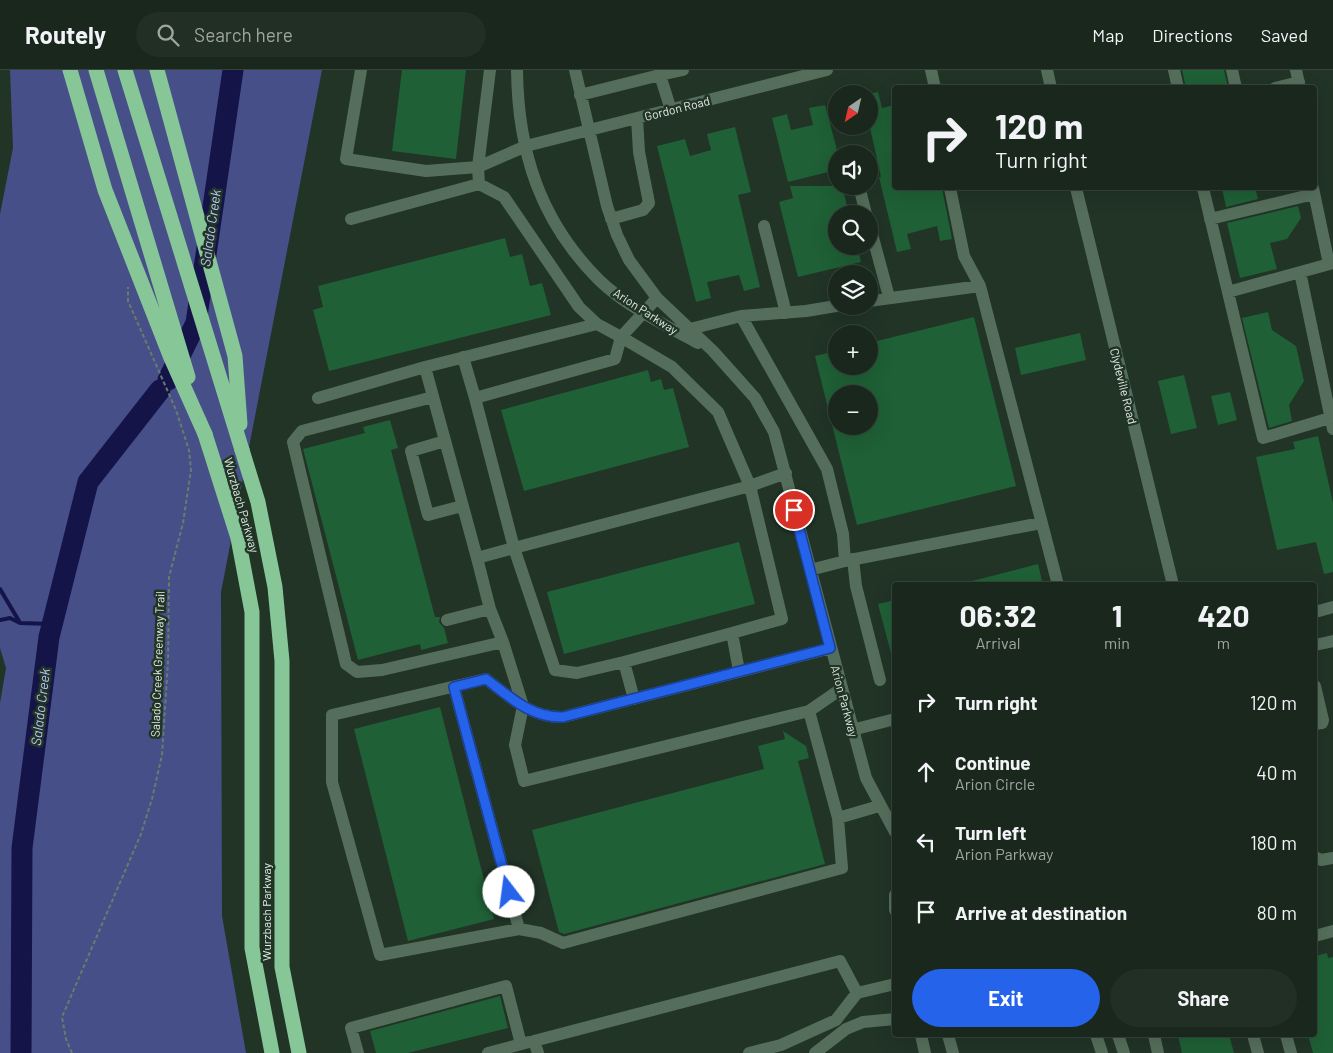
<!DOCTYPE html>
<html lang="en">
<head>
<meta charset="utf-8">
<style>
	body { margin:0; font-family:Barlow,sans-serif; background:#222f25; color:#f1f3f6; height:100vh; display:flex; flex-direction:column; font-size:19px; white-space:nowrap }
	* { box-sizing:border-box; margin:0 }
	p { font-size:16px; color:#9fa5a3 }
	.icon { flex:none; width:28px; height:28px; fill:none; stroke:currentColor; stroke-width:2; stroke-linecap:round; stroke-linejoin:round }
	.map { position:relative; flex:1; overflow:hidden }
	.side { position:absolute; left:892px; top:512px; width:425px; height:455px; display:flex; flex-direction:column; background:#19271c; border-radius:5px; box-shadow:0 5px 20px #0002,0 0 0 1px #37443b }
	.side>* { flex:none }
	.guide { position:absolute; left:892px; top:15px; width:425px; height:105px; border-radius:5px; box-shadow:0 5px 20px #0002,0 0 0 1px #37443b; background:#19271c; color:#f1f3f6; overflow:hidden }
	.needle { width:32px; rotate:214deg }
	.controls { position:absolute; left:828px; top:15px; display:grid; gap:10px }
	.controls a { display:grid; place-items:center; width:50px; height:50px; border-radius:50%; background:#19271c; box-shadow:0 5px 20px #0002,0 0 0 1px #37443b; font-size:25px }
	.pin { position:absolute; display:grid; place-items:center; width:42px; height:42px; color:#fff; margin:-21px; border:2px solid #fff; border-radius:50%; box-shadow:0 1px 5px #0007 }
	.me { position:absolute; width:55px; margin:-28px; rotate:345deg; stroke-linejoin:round; filter:drop-shadow(0 0 4px #0008) }
	.turn { display:flex; align-items:center; gap:18px; height:105px; padding:0 20px; font-size:22px }
	.turn .icon { width:65px; height:65px; stroke-width:2.5 }
	.turn b { display:block; font-size:35px; line-height:42px }
	.eta { display:flex; justify-content:space-evenly; align-items:center; height:85px; text-align:center }
	.eta b { font-size:30px; font-weight:700; line-height:35px }
	.primary-button { display:flex; gap:10px; margin-top:auto; padding:10px 20px }
	.primary-button a { flex:1; height:58px; border-radius:30px; background:#2563eb; color:#fff; font-size:20px; font-weight:700; line-height:58px; text-align:center }
	.primary-button a+a { background:#222f25; color:#f1f3f6 }
	ul { padding:0; list-style:none }
	li { display:flex; align-items:center; gap:15px; height:70px; padding:0 20px }
	li div { flex:1 }
	li b { display:block; font-size:19px }
	li em { font-style:normal }
	header { display:flex; align-items:center; gap:30px; box-sizing:border-box; height:70px; padding:0 25px; background:#19271c; border-bottom:1px solid #37443b }
	header strong { font-size:24px }
	nav { display:flex; gap:28px; margin-inline-start:auto; font-size:18px }
	.search { width:350px; height:45px; background:#222f25; display:flex; align-items:center; gap:12px; box-sizing:border-box; padding:0 18px; border-radius:28px; color:#9fa5a3; font-size:19px }
	.map>svg:first-child { display:block }
	.forest { fill:#474f89 }
	.lines { fill:none; stroke-linecap:round; stroke-linejoin:round }
	.stream { stroke:#141448; stroke-width:4 }
	.river { stroke:#141448; stroke-width:21 }
	.building { fill:#1f6036; fill-rule:evenodd }
	.path { stroke:#6a7a6d; stroke-width:2; stroke-dasharray:4 2.5; stroke-linecap:butt }
	.minor { stroke:#556e5b; stroke-width:12 }
	.highway { stroke:#86c697; stroke-width:15 }
	.highway-bridge { stroke:#86c697; stroke-width:15 }
	.route-casing { stroke:#184099; stroke-width:12 }
	.route { stroke:#2563eb; stroke-width:9 }
	.labels { text-anchor:middle; dominant-baseline:central; stroke-width:5; stroke-linejoin:round; paint-order:stroke }
	.street-label { font-size:12px; fill:#e2ede4; stroke:#213426 }
	.water-label { font-size:14px; font-style:italic; fill:#b8c2f7; stroke:#213426 }
</style>
</head>
<body>
<header>
<strong>Routely</strong>
<div class="search"><svg class="icon" aria-label="search" viewBox="0 0 24 24"><circle cx="10" cy="10" r="6"/><path d="M15 15l6 6"/></svg>Search here</div>
<nav><a>Map</a><a>Directions</a><a>Saved</a></nav>
</header>
<div class="map">
<svg width="1333" height="983" viewBox="0 0 1333 983">
	<rect width="100%" height="100%" fill="#213426"/>
	<path class="forest" d="M10 0H322L221 522 222 846 246 983H0V633L6 598 0 578V144L13 78Z"/>
	<g class="lines">
		<path class="stream" d="M0 519 19 551
			M0 550 10 548 20 553 52 554"/>
		<path class="river" d="M168 310 196 253 233 0
			M21 983 22 778 49 567 88 412 160 320"/>
	</g>
	<path class="building" d="M402 0H466L456 89 392 81Z
		M1182 0H1224L1228 18H1186Z
		M878 22 882 38 895 35V118H942L952 169 940 171 937 156 907 164 911 179 897 182 879 107H881L869 53V24Z
		M825 35 838 84 836 100 788 112 772 48 787 44 791 60 813 55 809 38Z
		M735 57 751 122 738 125 760 217 744 221 739 205 707 212 711 228 696 232 657 76 685 69 690 86 711 80 707 64Z
		M790 116H842L849 144H836V176H857L861 192 798 207 779 132 793 128Z
		M1222 118H1255L1258 129 1226 137Z
		M1298 136 1301 148 1287 169 1270 173 1277 199 1240 208 1227 153Z
		M505 168 510 187 522 184 530 216 542 213 551 245 329 301 313 240 323 237 318 216Z
		M1268 242 1272 260 1296 276 1304 311 1289 335 1292 351 1269 358 1242 248Z
		M974 247 1016 416 857 455 815 286 836 281V296H869V273ZM836 324H869V356H836Z
		M1080 263 1086 290 1021 305 1015 278Z
		M648 300 651 312 661 309 664 320 673 318 689 377 524 421 501 340Z
		M1184 305 1197 358 1171 364 1158 311Z
		M1230 322 1237 350 1218 355 1211 326Z
		M390 350 398 378 391 380 435 547H440L439 552 444 558 448 573 421 580 420 574 358 590 303 379 365 363 363 357Z
		M1318 366 1333 433V502L1324 504 1316 472 1277 480 1256 387 1295 379 1293 372Z
		M739 472 755 534 564 584 547 522Z
		M1038 494 1043 515H968V512Z
		M895 530V586L892 587 878 534Z
		M440 637 494 849 408 871 354 659Z
		M783 661 806 676 809 688 798 691 825 794 564 864 559 862 532 760 764 699 758 676 785 669Z
		M1327 883 1328 888 1333 887V983H1313L1308 965H1315V886Z
		M500 926 508 958 408 983H376L370 961Z
		M1178 965H1229L1234 983H1182Z"/>
	<g class="lines">
		<path class="path" d="M72 983 66 969 62 947 141 764 152 729 162 685 168 592 169 507 183 453 191 400 189 380 176 340 128 231V217"/>
		<path class="minor" d="M361 0 346 89 426 101 478 97 490 0
			M517 0C518 82 540 151 599 210 627 237 665 255 698 273
			M575 0 607 136 617 165 629 190 657 228 713 281 755 328 774 362 866 708 895 762
			M931 0 935 18
			M1047 0 1051 18
			M1174 0 1178 18
			M1232 0 1236 18
			M1296 0 1300 18
			M660 5 683 0
			M1275 18 1299 12
			M580 25 660 5 671 40
			M479 114 478 97 526 76 827 0
			M950 118 964 186 980 216
			M1076 118 1173 515
			M1203 118 1263 368 1330 348
			M1313 118 1329 194
			M861 124 866 144
			M351 149 479 114 504 127 579 237 597 254 621 267 657 228
			M611 149 643 140 649 133 639 82 637 48
			M1210 149 1314 124
			M869 153 889 227
			M764 156 786 243
			M1300 202 1333 359
			M1228 222 1333 193
			M869 231 980 216 1058 515
			M741 246 827 399 843 464 845 491
			M690 259 741 246 806 241 836 236
			M463 287 475 328
			M433 327 302 361 293 372 346 594 357 602 382 600 503 572
			M318 328 425 297
			M445 371 411 381 428 445 462 436
			M786 403 750 416 718 342 672 297 621 267 615 289 475 328 514 478 477 488 490 539 503 572 523 636 515 675 524 711 809 641
			M477 488 425 297 597 254
			M853 489 856 516 880 610
			M810 500 845 491 1041 453
			M1315 542 1333 537
			M447 550 490 539
			M1315 575 1333 571
			M624 592 577 603 555 600 514 478 750 416 782 549 732 563 739 601
			M1315 616 1323 650 1322 653 1315 654
			M454 617 519 859 380 885 332 712V645L486 609C510 627 531 648 563 647L831 578
			M841 619 809 641 838 748 879 736
			M634 629 624 592 732 563
			M852 660 895 649
			M1315 787 1321 790 1333 788
			M895 825V840
			M519 859 541 863 563 873 842 798 838 748
			M1315 866 1333 861
			M921 965 925 983
			M948 965 953 983
			M1096 965 1102 983
			M1118 965 1124 983
			M1154 965 1158 983
			M1253 965 1258 983
			M1286 965 1291 983
			M358 983 351 958 506 916 521 974
			M488 983 529 972
			M538 983 534 971 840 891 857 923
			M749 983 781 975 836 950 857 923 895 914
			M815 983 846 959 863 952 895 949"/>
		<path class="highway" d="M205 364 238 468 252 542V878L272 983
			M242 380 258 432 275 517 282 591V897L299 983"/>
		<path class="highway-bridge" d="M70 0 105 120 171 288 205 364
			M96 0 188 307
			M125 0 242 380
			M157 0 235 286 240 354"/>
	</g>
	<g class="lines">
		<defs>
			<path id="route" d="M509 822 454 617 486 609C510 627 531 648 563 647L830 578 794 440"/>
		</defs>
		<use href="#route" class="route-casing"/>
		<use href="#route" class="route"/>
	</g>
	<g class="labels">
		<g class="street-label">
			<text transform="translate(677 38) rotate(-14)">Gordon Road</text>
			<text transform="translate(646 241) rotate(33)">Arion Parkway</text>
			<text transform="translate(1124 316) rotate(76)">Clydeville Road</text>
			<text transform="translate(242 435) rotate(74)">Wurzbach Parkway</text>
			<text transform="translate(157 594) rotate(-88)">Salado Creek Greenway Trail</text>
			<text transform="translate(845 631) rotate(75)">Arion Parkway</text>
			<text transform="translate(266 842) rotate(-90)">Wurzbach Parkway</text>
		</g>
		<g class="water-label">
			<text transform="translate(210 158) rotate(-82)">Salado Creek</text>
			<text transform="translate(40 637) rotate(-83)">Salado Creek</text>
		</g>
	</g>
</svg>
<div class="controls">
<a><svg class="needle" viewBox="-14 -14 28 28"><path d="M0-13l5 13h-10z" fill="#e53935"/><path d="M0 13l5-13h-10z" fill="#9fa5a3"/></svg></a>
<a><svg class="icon" aria-label="sound" viewBox="0 0 24 24"><path d="M4 9h4l5-4v14l-5-4H4zM17 9q2 3 0 6"/></svg></a>
<a><svg class="icon" aria-label="search" viewBox="0 0 24 24"><circle cx="10" cy="10" r="6"/><path d="M15 15l6 6"/></svg></a>
<a><svg class="icon" aria-label="layers" viewBox="0 0 24 24"><path d="M12 4l9 5-9 5-9-5zM3 14l9 5 9-5"/></svg></a>
<a>+</a>
<a>−</a>
</div>
<div class="pin" style="left:794px;top:440px;background:#d93025"><svg class="icon" aria-label="arrive" viewBox="0 0 24 24"><path d="M6 21V4h12l-3 4 3 4H6"/></svg></div>
<svg class="me" style="left:509px;top:822px" viewBox="-20 -20 40 40"><circle r="19" fill="#fff"/><path d="M0-13L10 11 0 6-10 11z" fill="#2563eb"/></svg>
<div class="guide">
<div class="turn"><svg class="icon" aria-label="right" viewBox="0 0 24 24"><path d="M7 20v-9h11M14 6l5 5-5 5"/></svg><div><b>120 m</b>Turn right</div></div>
</div>
<section class="side">
<div class="eta">
<div><b>06:32</b><p>Arrival</p></div>
<div><b>1</b><p>min</p></div>
<div><b>420</b><p>m</p></div>
</div>
<ul>
<li><svg class="icon" aria-label="right" viewBox="0 0 24 24"><path d="M7 20v-9h11M14 6l5 5-5 5"/></svg><div><b>Turn right</b></div><em>120 m</em></li>
<li><svg class="icon" aria-label="ahead" viewBox="0 0 24 24"><path d="M12 20V5M6 11l6-6 6 6"/></svg><div><b>Continue</b><p>Arion Circle</p></div><em>40 m</em></li>
<li><svg class="icon" aria-label="left" viewBox="0 0 24 24"><path d="M17 20v-9H6M10 6l-5 5 5 5"/></svg><div><b>Turn left</b><p>Arion Parkway</p></div><em>180 m</em></li>
<li><svg class="icon" aria-label="arrive" viewBox="0 0 24 24"><path d="M6 21V4h12l-3 4 3 4H6"/></svg><div><b>Arrive at destination</b></div><em>80 m</em></li>
</ul>
<div class="primary-button"><a>Exit</a><a>Share</a></div>
</section>
</div>
</body>
</html>
